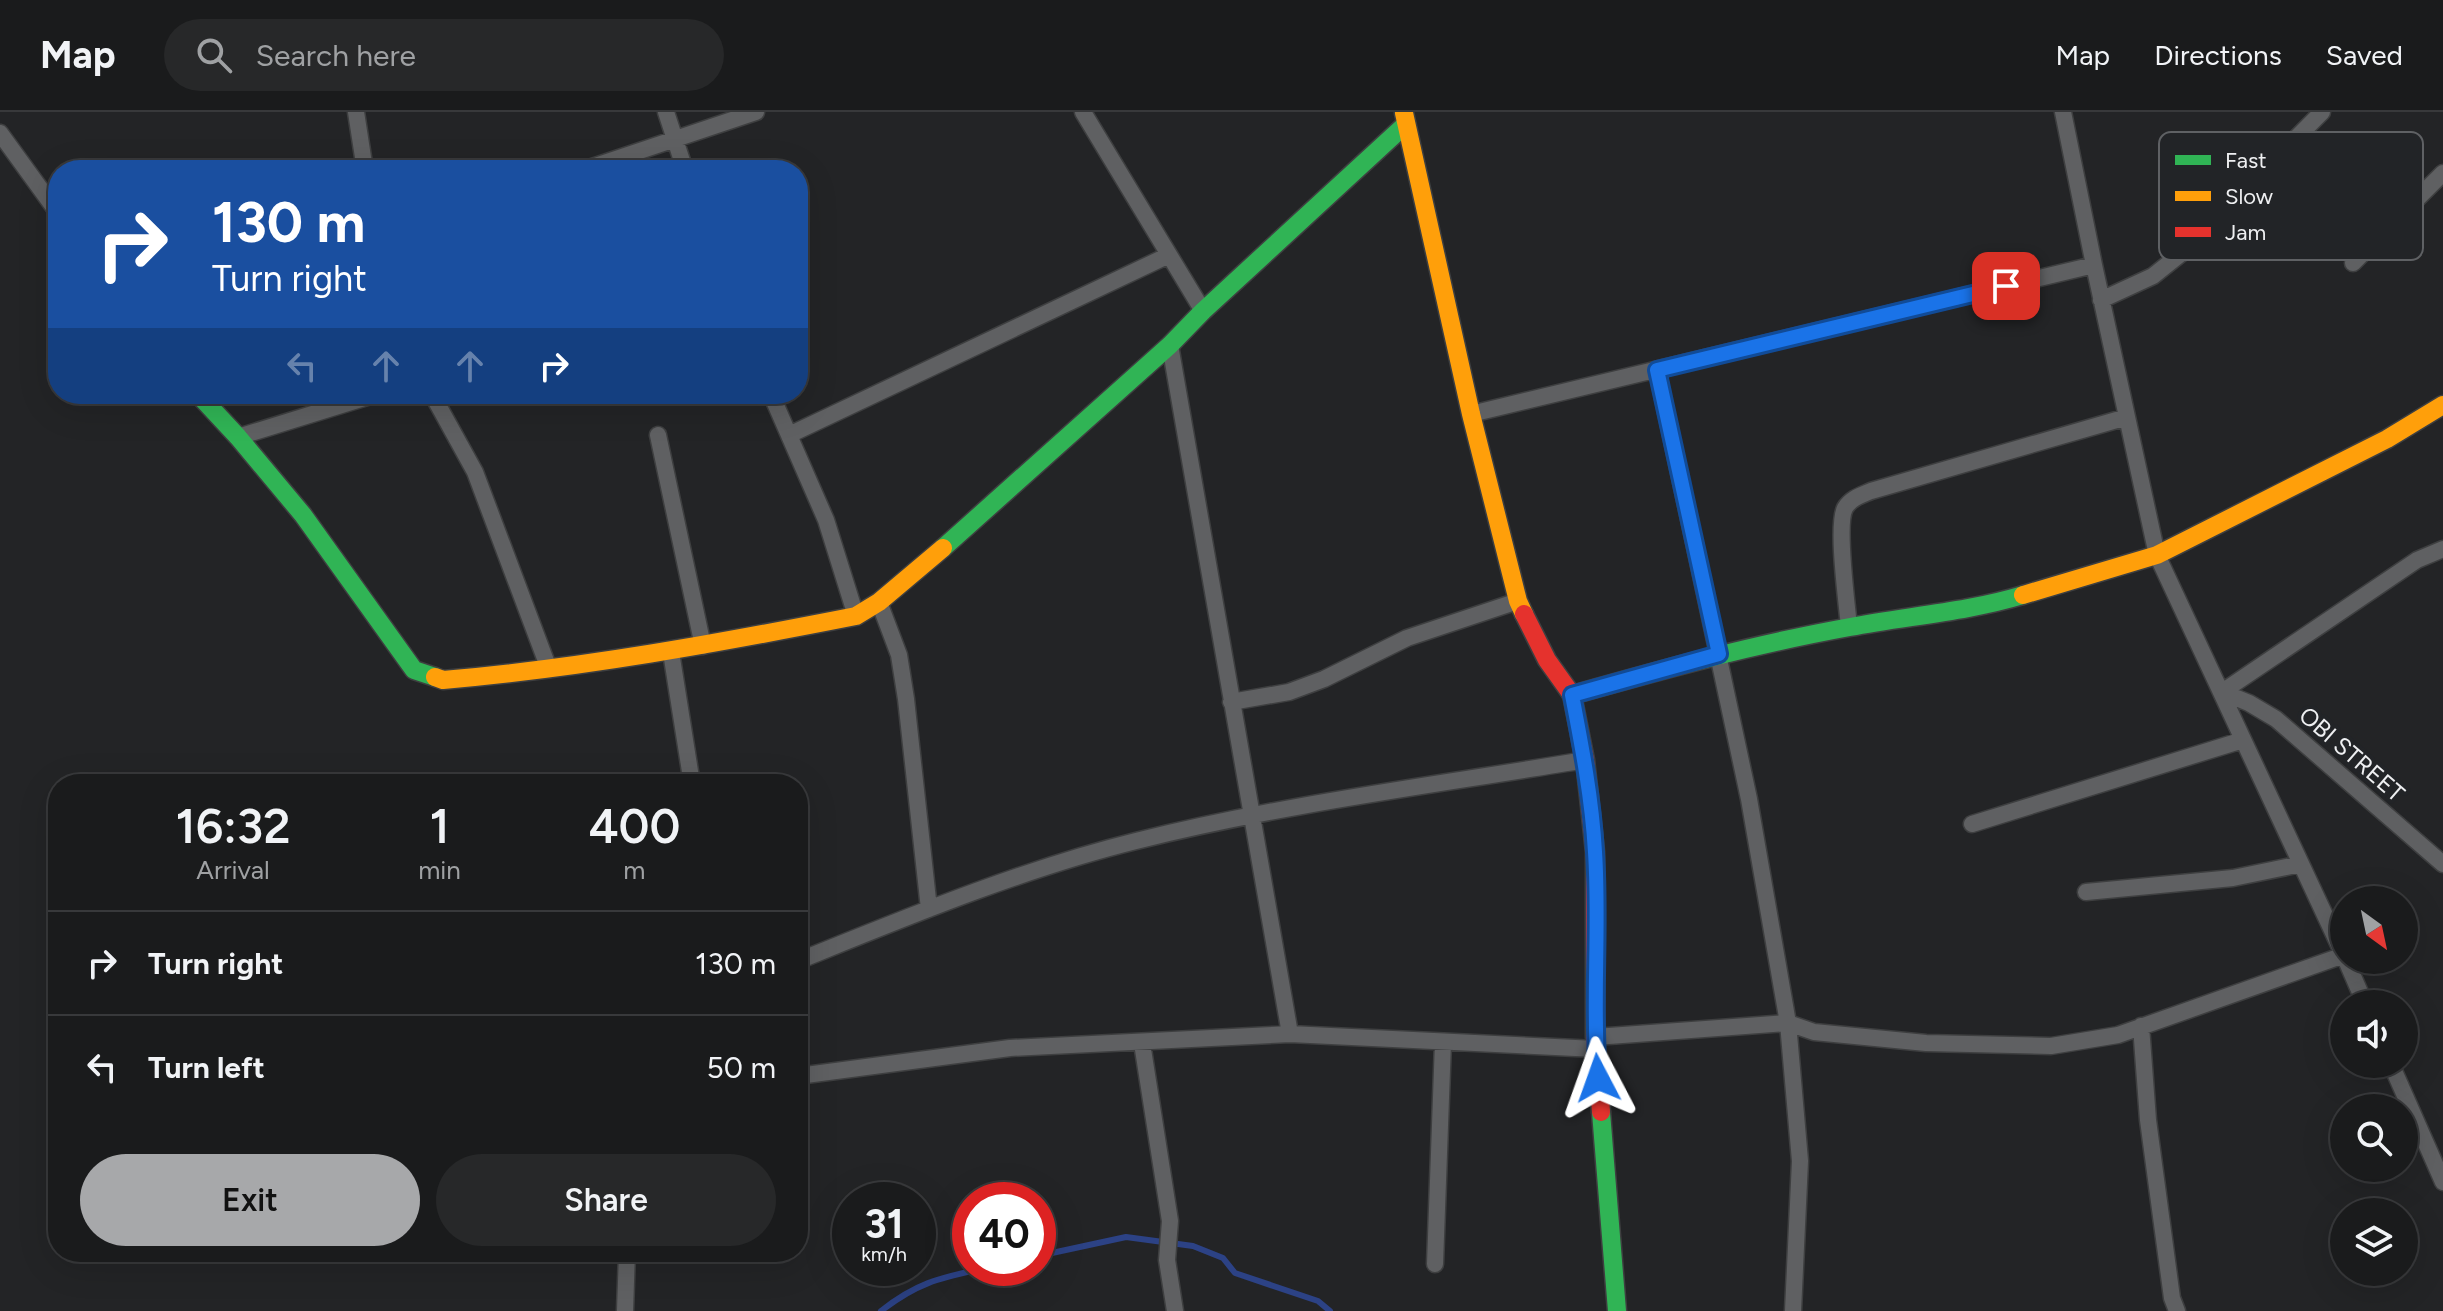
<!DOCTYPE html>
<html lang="en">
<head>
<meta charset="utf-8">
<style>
	body { margin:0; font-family:Figtree,sans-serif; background:#272829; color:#f1f3f6; height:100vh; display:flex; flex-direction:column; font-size:30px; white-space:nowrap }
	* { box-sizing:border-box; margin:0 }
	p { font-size:26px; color:#9fa1a3 }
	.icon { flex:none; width:44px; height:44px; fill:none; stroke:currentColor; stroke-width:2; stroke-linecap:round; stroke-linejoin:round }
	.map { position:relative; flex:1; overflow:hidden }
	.sheet { position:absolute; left:48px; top:662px; width:760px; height:488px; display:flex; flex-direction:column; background:#1a1b1c; border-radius:32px; box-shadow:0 8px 32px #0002,0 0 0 2px #38393b }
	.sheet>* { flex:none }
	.banner { position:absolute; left:48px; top:48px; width:760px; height:244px; border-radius:32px; box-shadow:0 8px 32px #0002,0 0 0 2px #38393b; background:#1a4fa0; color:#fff; overflow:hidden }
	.needle { width:52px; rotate:147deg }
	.buttons { position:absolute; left:2330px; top:774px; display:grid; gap:16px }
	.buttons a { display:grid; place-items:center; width:88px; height:88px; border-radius:50%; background:#1a1b1c; box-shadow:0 8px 32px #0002,0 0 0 2px #38393b; font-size:40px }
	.speed { position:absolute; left:832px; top:1070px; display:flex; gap:16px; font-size:40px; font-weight:700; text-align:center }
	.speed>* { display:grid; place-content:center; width:104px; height:104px; border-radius:50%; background:#1a1b1c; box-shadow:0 8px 32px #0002,0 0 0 2px #38393b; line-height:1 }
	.speed small { font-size:20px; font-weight:400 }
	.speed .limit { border:12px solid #d22; background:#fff; color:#111 }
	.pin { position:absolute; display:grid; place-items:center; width:68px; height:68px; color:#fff; margin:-34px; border-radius:16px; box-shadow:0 4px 12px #0006 }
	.me { position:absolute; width:88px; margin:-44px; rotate:356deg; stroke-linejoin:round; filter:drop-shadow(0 0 6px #0008) }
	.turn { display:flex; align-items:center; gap:28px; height:168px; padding:0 32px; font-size:36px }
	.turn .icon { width:104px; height:104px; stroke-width:2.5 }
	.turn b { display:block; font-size:56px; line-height:68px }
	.lanes { display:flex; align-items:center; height:76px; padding:0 32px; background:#0003; justify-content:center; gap:40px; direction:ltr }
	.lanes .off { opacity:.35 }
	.eta { display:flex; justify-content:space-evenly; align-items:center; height:136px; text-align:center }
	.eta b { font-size:48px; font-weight:600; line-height:56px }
	.action { display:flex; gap:16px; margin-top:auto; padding:16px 32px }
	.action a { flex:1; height:92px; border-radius:48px; background:#a7a8aa; color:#111; font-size:32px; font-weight:600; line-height:92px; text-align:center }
	.action a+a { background:#272829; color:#f1f3f6 }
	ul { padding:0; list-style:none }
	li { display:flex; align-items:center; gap:24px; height:104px; padding:0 32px; border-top:2px solid #38393b }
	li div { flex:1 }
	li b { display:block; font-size:30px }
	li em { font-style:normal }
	header { display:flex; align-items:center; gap:48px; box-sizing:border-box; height:112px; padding:0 40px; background:#1a1b1c; border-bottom:2px solid #38393b }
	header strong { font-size:38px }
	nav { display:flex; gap:44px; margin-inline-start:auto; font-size:28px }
	.search { width:560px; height:72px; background:#272829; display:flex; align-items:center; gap:20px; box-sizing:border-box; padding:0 28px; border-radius:44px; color:#9fa1a3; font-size:30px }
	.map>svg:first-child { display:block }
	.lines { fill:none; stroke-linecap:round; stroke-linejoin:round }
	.stream { stroke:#2c4285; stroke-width:6 }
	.street-casing { stroke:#3e3f40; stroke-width:19 }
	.fast-casing { stroke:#3e3f40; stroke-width:21 }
	.slow-casing { stroke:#3e3f40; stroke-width:21 }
	.jam-casing { stroke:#3e3f40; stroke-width:21 }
	.street { stroke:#5f6062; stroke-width:16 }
	.fast { stroke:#30b455; stroke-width:18 }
	.slow { stroke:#ff9f0a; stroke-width:18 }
	.jam { stroke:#e5322d; stroke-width:18 }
	.route-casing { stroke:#114b97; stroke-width:20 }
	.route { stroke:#1a73e8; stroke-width:14 }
	.labels { text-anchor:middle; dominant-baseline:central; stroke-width:8; stroke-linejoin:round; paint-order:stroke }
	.street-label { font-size:24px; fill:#eeeff1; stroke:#222427 }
	.key { fill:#222427; stroke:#5f6164; stroke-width:2 }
	.key-label { font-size:22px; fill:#eeeff1 }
</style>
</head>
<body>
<header>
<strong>Map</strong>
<div class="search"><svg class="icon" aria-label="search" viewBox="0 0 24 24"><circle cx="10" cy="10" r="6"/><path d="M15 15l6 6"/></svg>Search here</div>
<nav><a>Map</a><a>Directions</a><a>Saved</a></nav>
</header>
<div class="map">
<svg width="2443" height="1199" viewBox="0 0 2443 1199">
	<rect width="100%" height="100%" fill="#232426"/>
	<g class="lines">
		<path class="stream" d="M1038 1144 1126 1125 1193 1134 1223 1146 1235 1161 1318 1189 1330 1199
			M881 1199C918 1170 940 1166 985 1156"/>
		<defs>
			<path id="street" d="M356 0 365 58
				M666 0 685 58
				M1083 0 1203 199
				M2063 0 2094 153 2157 443 2344 844
				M0 21 58 101
				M583 58 756 0
				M2353 151 2443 61
				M2101 188 2153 164 2183 140 2322 0
				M1170 233 1290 922
				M1657 258 1749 687 1788 911 1800 1049 1793 1199
				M432 282 475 360 549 557
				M771 282 826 408 856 504
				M1471 302 2094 153
				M658 323 703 534
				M789 323 1167 144
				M238 325 377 282
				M879 490 899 543 906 587 929 797
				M1849 515C1847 492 1836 413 1845 396 1851 386 1862 383 1871 379L2127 305
				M671 540 692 672
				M2222 580 2249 591 2276 607 2443 752
				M2222 580 2417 448 2443 437
				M1231 590 1289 580 1324 567 1407 526 1518 489
				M1972 712 2243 628
				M2086 780 2233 766 2301 752
				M2346 848 2365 892
				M798 849C907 805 1023 757 1136 729 1283 692 1436 673 1585 648
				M2141 914 2148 1008 2172 1186 2177 1199
				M1595 925 1788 911 1814 920 1926 931 2051 934 2118 923 2344 843
				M1142 931 1170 1109 1167 1148 1175 1199
				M2391 952 2443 1070
				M798 964 1010 936 1290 922 1596 937
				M1435 1152 1443 930
				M625 1199 627 1140"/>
			<path id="fast" d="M198 282 238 325 303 403 414 558 435 565
				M943 436 1170 233 1203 199 1406 12
				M1572 583C1664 557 1756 532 1850 515 1907 504 1967 500 2023 483
				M1601 1000 1617 1199"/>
			<path id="slow" d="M1404 1 1471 302 1518 489 1524 502
				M2023 483 2157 443 2387 327 2443 293
				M435 565 443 568C582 556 719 531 856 504L879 490 943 436"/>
			<path id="jam" d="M1524 502 1547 548 1572 583 1585 648 1595 740V925L1601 1000"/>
		</defs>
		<use href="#street" class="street-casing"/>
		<use href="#fast" class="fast-casing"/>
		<use href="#slow" class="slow-casing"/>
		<use href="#jam" class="jam-casing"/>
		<use href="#street" class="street"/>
		<use href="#fast" class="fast"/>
		<use href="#slow" class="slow"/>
		<use href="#jam" class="jam"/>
	</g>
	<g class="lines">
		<defs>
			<path id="route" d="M1598 966C1592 891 1600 815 1595 740 1592 687 1582 635 1572 583L1719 542 1657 258 2006 174"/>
		</defs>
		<use href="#route" class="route-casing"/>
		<use href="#route" class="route"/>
	</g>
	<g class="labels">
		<g class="street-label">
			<text transform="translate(2352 642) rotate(41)">OBI STREET</text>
		</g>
	</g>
	<rect x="2159" y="20" width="264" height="128" rx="12" class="key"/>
	<rect x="2175" y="43" width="36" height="10" fill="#30b455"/>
	<rect x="2175" y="79" width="36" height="10" fill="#ff9f0a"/>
	<rect x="2175" y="115" width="36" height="10" fill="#e5322d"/>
	<g class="key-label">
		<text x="2225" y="56">Fast</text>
		<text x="2225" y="92">Slow</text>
		<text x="2225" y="128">Jam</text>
	</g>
</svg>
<div class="buttons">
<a><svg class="needle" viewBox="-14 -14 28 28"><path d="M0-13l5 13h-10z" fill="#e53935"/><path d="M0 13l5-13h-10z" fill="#9fa1a3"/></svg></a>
<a><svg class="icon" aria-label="sound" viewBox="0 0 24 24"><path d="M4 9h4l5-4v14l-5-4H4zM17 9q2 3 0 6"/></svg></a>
<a><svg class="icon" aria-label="search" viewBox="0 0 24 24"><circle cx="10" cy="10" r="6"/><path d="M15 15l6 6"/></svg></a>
<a><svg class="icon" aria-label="layers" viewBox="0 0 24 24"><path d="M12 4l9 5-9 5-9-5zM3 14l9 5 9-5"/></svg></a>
</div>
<div class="speed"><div>31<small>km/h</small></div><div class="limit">40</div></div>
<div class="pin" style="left:2006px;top:174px;background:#d93025"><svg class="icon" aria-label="arrive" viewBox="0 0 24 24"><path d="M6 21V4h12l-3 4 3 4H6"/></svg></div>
<svg class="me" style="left:1598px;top:966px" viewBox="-20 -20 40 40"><path d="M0-17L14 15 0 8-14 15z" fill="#1a73e8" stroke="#fff" stroke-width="4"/></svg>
<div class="banner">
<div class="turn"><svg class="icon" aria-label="right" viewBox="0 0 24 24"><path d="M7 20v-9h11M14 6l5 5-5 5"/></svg><div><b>130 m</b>Turn right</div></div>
<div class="lanes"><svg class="icon off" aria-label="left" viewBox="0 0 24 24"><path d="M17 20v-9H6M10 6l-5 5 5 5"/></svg><svg class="icon off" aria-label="ahead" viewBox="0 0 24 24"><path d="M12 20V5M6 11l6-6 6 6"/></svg><svg class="icon off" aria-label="ahead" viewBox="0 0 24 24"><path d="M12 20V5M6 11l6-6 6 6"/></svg><svg class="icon" aria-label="right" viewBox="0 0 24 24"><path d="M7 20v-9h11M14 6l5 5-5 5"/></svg></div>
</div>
<section class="sheet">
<div class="eta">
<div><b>16:32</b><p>Arrival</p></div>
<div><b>1</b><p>min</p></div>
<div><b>400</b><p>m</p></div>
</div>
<ul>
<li><svg class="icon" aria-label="right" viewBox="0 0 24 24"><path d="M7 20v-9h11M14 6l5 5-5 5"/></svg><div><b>Turn right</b></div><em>130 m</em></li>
<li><svg class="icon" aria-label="left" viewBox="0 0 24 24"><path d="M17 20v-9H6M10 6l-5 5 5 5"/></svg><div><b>Turn left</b></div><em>50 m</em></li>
</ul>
<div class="action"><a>Exit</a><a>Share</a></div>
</section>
</div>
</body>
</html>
